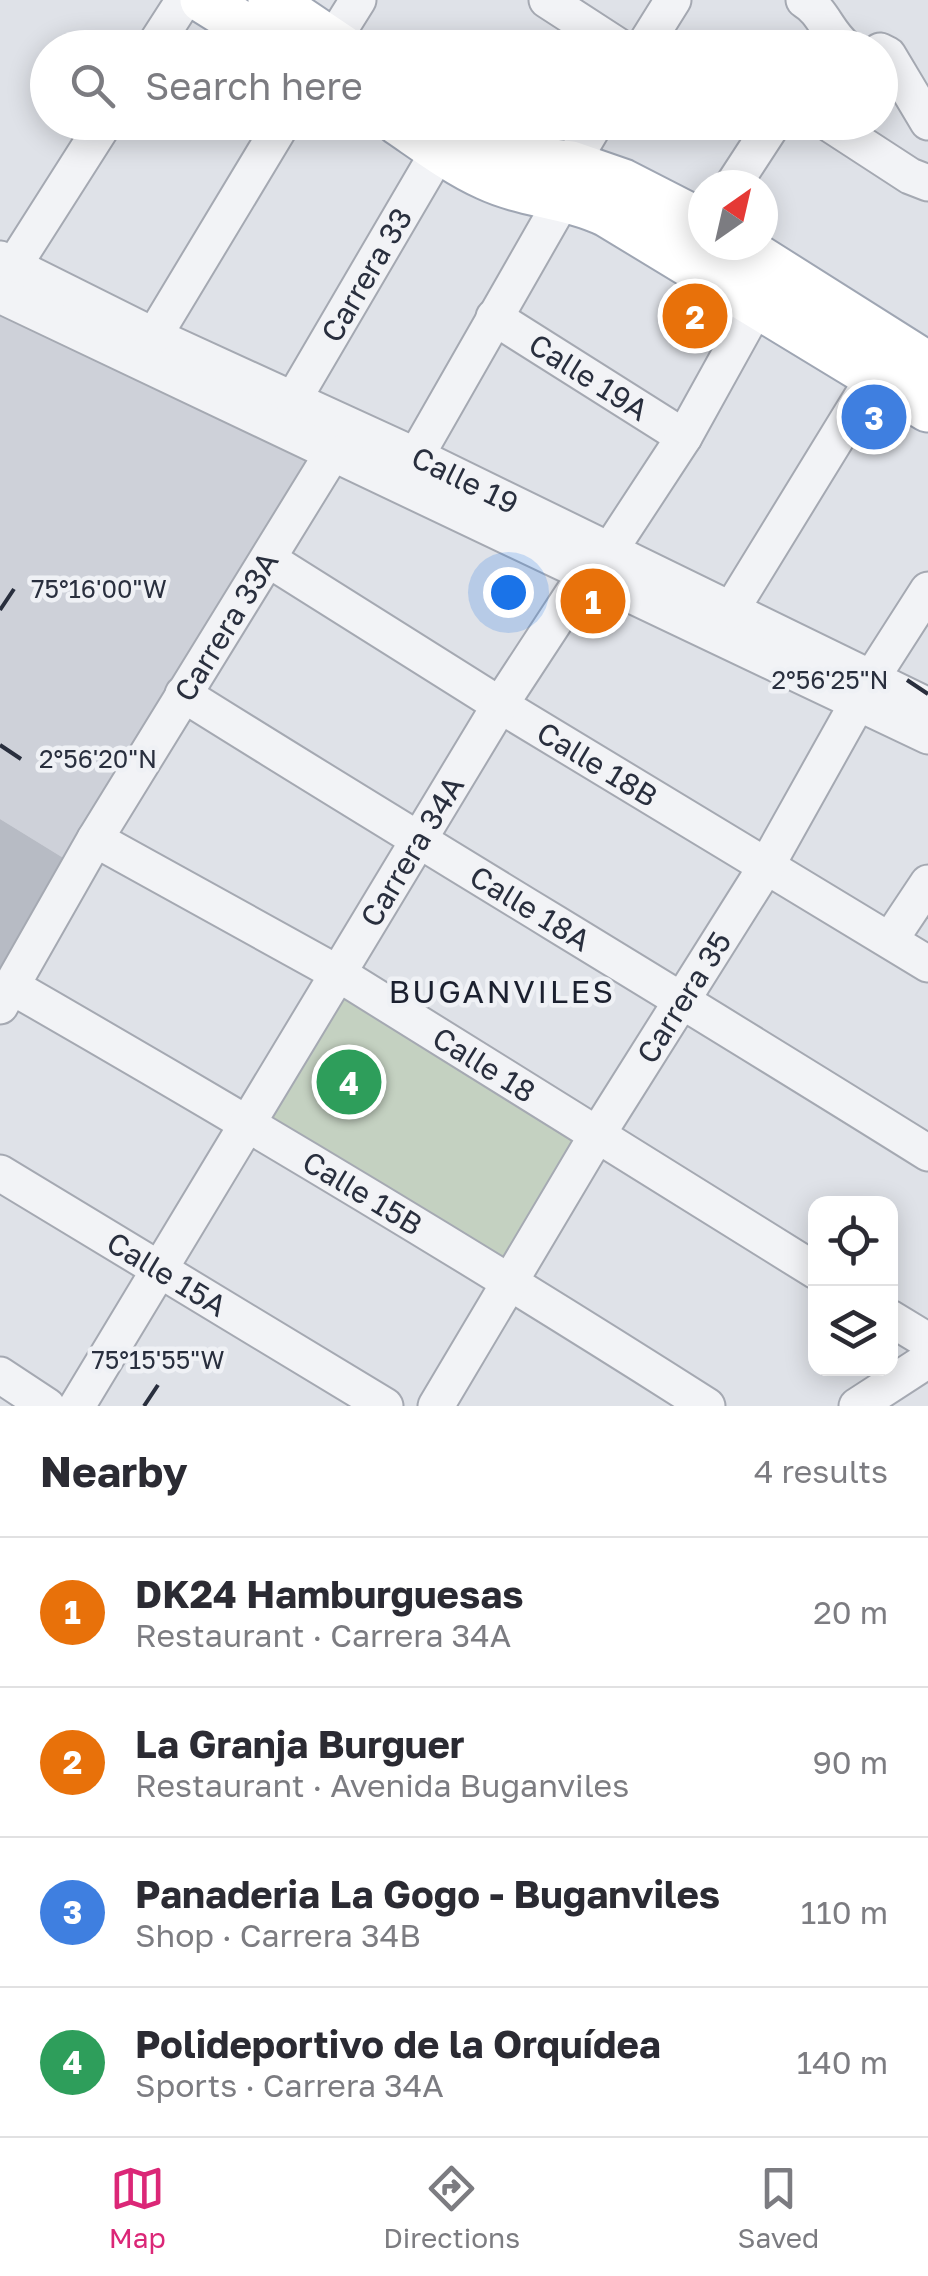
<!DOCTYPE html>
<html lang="en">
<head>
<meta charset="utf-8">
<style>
  :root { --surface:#fff; --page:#f7f7f7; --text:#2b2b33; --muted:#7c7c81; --line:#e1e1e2; --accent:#db2777 }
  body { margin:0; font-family:"Golos Text",sans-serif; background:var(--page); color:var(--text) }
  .controls { position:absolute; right:30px; bottom:30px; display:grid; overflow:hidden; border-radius:20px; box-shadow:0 5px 25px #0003 }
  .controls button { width:90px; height:90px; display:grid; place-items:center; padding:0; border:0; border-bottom:2px solid var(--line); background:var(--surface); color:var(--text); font:50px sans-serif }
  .compass { position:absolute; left:688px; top:170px; width:90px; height:90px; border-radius:50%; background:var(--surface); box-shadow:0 5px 25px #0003; rotate:34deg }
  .you { position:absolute; left:508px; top:592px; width:35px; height:35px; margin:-25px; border:8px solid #fff; border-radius:50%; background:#1a73e8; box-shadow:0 0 0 15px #1a73e833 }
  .badge { display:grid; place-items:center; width:65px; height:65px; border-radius:50%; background:var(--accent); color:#fff; font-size:32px; font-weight:700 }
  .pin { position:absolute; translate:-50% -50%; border:5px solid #fff; box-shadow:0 2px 10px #0006 }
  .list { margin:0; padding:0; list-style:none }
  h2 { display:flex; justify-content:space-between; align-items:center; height:130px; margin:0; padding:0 40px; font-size:42px }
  h2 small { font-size:32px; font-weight:400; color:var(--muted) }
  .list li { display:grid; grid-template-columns:65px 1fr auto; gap:30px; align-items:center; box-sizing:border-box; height:150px; padding:0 40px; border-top:2px solid var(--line) }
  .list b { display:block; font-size:38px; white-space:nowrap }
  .list p { margin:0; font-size:32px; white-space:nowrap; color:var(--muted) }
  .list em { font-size:32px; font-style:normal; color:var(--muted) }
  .icon { flex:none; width:55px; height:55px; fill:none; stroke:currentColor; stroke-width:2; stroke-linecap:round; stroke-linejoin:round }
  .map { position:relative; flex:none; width:928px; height:1406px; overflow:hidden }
  .search { position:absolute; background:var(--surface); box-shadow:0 5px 25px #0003; left:30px; right:30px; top:30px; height:110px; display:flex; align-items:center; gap:25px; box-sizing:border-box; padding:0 35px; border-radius:55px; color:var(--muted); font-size:38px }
  .sheet { height:730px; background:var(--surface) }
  nav { display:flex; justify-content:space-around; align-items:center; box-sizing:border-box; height:140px; border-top:2px solid var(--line); background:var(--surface); font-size:28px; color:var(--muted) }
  nav a { display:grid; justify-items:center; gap:5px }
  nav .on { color:var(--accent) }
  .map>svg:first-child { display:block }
  .built { fill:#ced1d9 }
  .green { fill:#c4d1c1 }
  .building { fill:#b7bbc4 }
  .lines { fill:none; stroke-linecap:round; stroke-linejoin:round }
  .minor-casing { stroke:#a5a9b2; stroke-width:39 }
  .major-casing { stroke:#9fa6b3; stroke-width:49 }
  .minor { stroke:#f2f3f6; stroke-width:35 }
  .major { stroke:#fff; stroke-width:45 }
  .ticks { fill:none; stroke:#292f3e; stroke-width:4 }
  .labels { text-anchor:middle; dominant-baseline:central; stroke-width:9; stroke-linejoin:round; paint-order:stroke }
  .street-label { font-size:30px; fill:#292f3e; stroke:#eff1f5 }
  .neighbourhood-label { font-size:32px; letter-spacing:2.5px; fill:#1b202f; stroke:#eff1f5 }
  .ticks-label { font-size:25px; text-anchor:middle; fill:#292f3e; stroke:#eff1f5; stroke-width:9; stroke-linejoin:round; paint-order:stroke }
</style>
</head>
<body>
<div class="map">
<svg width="928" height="1406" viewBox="0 0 928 1406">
  <rect width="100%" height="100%" fill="#dfe2e8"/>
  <path class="built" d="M0,313L309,463L65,859L0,819Z"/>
  <path class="green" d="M340,987L576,1134L504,1258L262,1114Z"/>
  <path class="building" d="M0,819L65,859L0,973Z"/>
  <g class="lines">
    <g class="minor-casing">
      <g id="minor">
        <path d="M547,0L621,48"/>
        <path d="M804,0C824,12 827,33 846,48"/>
        <path d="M153,48L184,0"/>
        <path d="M328,48L358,0"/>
        <path d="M643,48L673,0"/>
        <path d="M880,51L888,55L928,122"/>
        <path d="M827,122L910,176L928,183"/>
        <path d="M733,185L774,122"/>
        <path id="s1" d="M0,259L154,336L416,456L928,706"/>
        <path d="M14,265L105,122"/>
        <path d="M0,295L928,736"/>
        <path id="s2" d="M494,317L684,437"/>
        <path d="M154,336L283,122"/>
        <path id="s3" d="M293,400L440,149"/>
        <path d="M416,456L564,197L571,164L596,122"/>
        <path id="s4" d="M268,559L500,705L928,964"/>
        <path d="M731,610L874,377"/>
        <path id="s5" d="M183,694C430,849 681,998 928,1153"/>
        <path id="s6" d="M95,839L339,974L816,1271"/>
        <path d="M890,940L928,883"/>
        <path id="s7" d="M11,986C246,1121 478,1260 707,1406"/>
        <path id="s8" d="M0,1006L95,839L332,454"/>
        <path id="s9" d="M0,1173L385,1406"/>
        <path d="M890,1318L928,1341"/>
        <path d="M0,1375L47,1406"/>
        <path id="s10" d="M77,1406L500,705L585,575L608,553L684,437L756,307"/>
        <path id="s11" d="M436,1406L597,1135L767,865L871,679L928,590"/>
        <path d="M857,1406L928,1360"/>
      </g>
    </g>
    <g class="major-casing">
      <path id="major" d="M203,0L280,48
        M271,0L342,48
        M398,122C426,141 455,163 486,177C524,195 567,195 607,214L928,409
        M462,122L502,147L532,160L571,164L623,182L703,223
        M738,245L928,365"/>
    </g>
    <use href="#minor" class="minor"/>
    <use href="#major" class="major"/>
  </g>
  <path class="ticks" d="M0,610L14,589M907,680L928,694M0,745L21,759M144,1406L158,1385"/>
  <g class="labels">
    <g class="street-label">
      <text stroke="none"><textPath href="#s3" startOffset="145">Carrera 33</textPath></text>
      <text stroke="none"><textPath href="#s2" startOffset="112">Calle 19A</textPath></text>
      <text stroke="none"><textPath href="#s1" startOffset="515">Calle 19</textPath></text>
      <text stroke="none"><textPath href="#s8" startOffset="442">Carrera 33A</textPath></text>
      <text stroke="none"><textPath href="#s4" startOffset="388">Calle 18B</textPath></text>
      <text stroke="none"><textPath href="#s10" startOffset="648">Carrera 34A</textPath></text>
      <text stroke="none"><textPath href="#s5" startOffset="408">Calle 18A</textPath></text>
      <text stroke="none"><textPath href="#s11" startOffset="478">Carrera 35</textPath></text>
      <text stroke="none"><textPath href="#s6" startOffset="450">Calle 18</textPath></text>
      <text stroke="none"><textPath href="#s7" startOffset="408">Calle 15B</textPath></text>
      <text stroke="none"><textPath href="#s9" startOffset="195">Calle 15A</textPath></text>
    </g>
    <g class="neighbourhood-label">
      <text x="502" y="991">BUGANVILES</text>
    </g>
  </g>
  <g class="ticks-label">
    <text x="99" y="598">75°16'00"W</text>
    <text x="830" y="689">2°56'25"N</text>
    <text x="98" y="768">2°56'20"N</text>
    <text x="158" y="1369">75°15'55"W</text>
  </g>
</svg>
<div class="controls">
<button><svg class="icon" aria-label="locate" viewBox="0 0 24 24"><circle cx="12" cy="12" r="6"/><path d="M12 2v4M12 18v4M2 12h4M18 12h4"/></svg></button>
<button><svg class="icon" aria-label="layers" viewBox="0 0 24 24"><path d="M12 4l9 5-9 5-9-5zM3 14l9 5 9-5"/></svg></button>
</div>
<svg class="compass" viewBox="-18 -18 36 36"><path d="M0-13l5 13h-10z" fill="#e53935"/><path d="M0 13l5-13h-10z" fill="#7c7c81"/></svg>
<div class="you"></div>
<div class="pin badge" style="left:593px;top:601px;background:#e8710a">1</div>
<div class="pin badge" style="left:695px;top:316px;background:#e8710a">2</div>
<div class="pin badge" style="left:874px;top:417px;background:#3f7fe0">3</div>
<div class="pin badge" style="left:349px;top:1082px;background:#2e9e5b">4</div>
<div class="search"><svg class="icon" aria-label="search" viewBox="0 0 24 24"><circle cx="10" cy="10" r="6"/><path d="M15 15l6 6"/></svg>Search here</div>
</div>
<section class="sheet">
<h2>Nearby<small>4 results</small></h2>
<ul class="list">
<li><span class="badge" style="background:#e8710a">1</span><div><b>DK24 Hamburguesas</b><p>Restaurant · Carrera 34A</p></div><em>20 m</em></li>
<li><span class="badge" style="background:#e8710a">2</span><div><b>La Granja Burguer</b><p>Restaurant · Avenida Buganviles</p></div><em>90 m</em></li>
<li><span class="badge" style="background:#3f7fe0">3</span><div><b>Panaderia La Gogo - Buganviles</b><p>Shop · Carrera 34B</p></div><em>110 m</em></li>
<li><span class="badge" style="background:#2e9e5b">4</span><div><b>Polideportivo de la Orquídea</b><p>Sports · Carrera 34A</p></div><em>140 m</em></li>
</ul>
</section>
<nav>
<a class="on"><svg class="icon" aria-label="map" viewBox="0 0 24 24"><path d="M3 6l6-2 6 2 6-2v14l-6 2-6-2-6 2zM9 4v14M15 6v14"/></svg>Map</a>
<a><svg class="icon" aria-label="directions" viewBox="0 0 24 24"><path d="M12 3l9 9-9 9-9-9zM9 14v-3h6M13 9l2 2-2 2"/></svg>Directions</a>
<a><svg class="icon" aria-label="saved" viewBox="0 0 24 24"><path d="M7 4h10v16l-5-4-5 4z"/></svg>Saved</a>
</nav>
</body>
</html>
